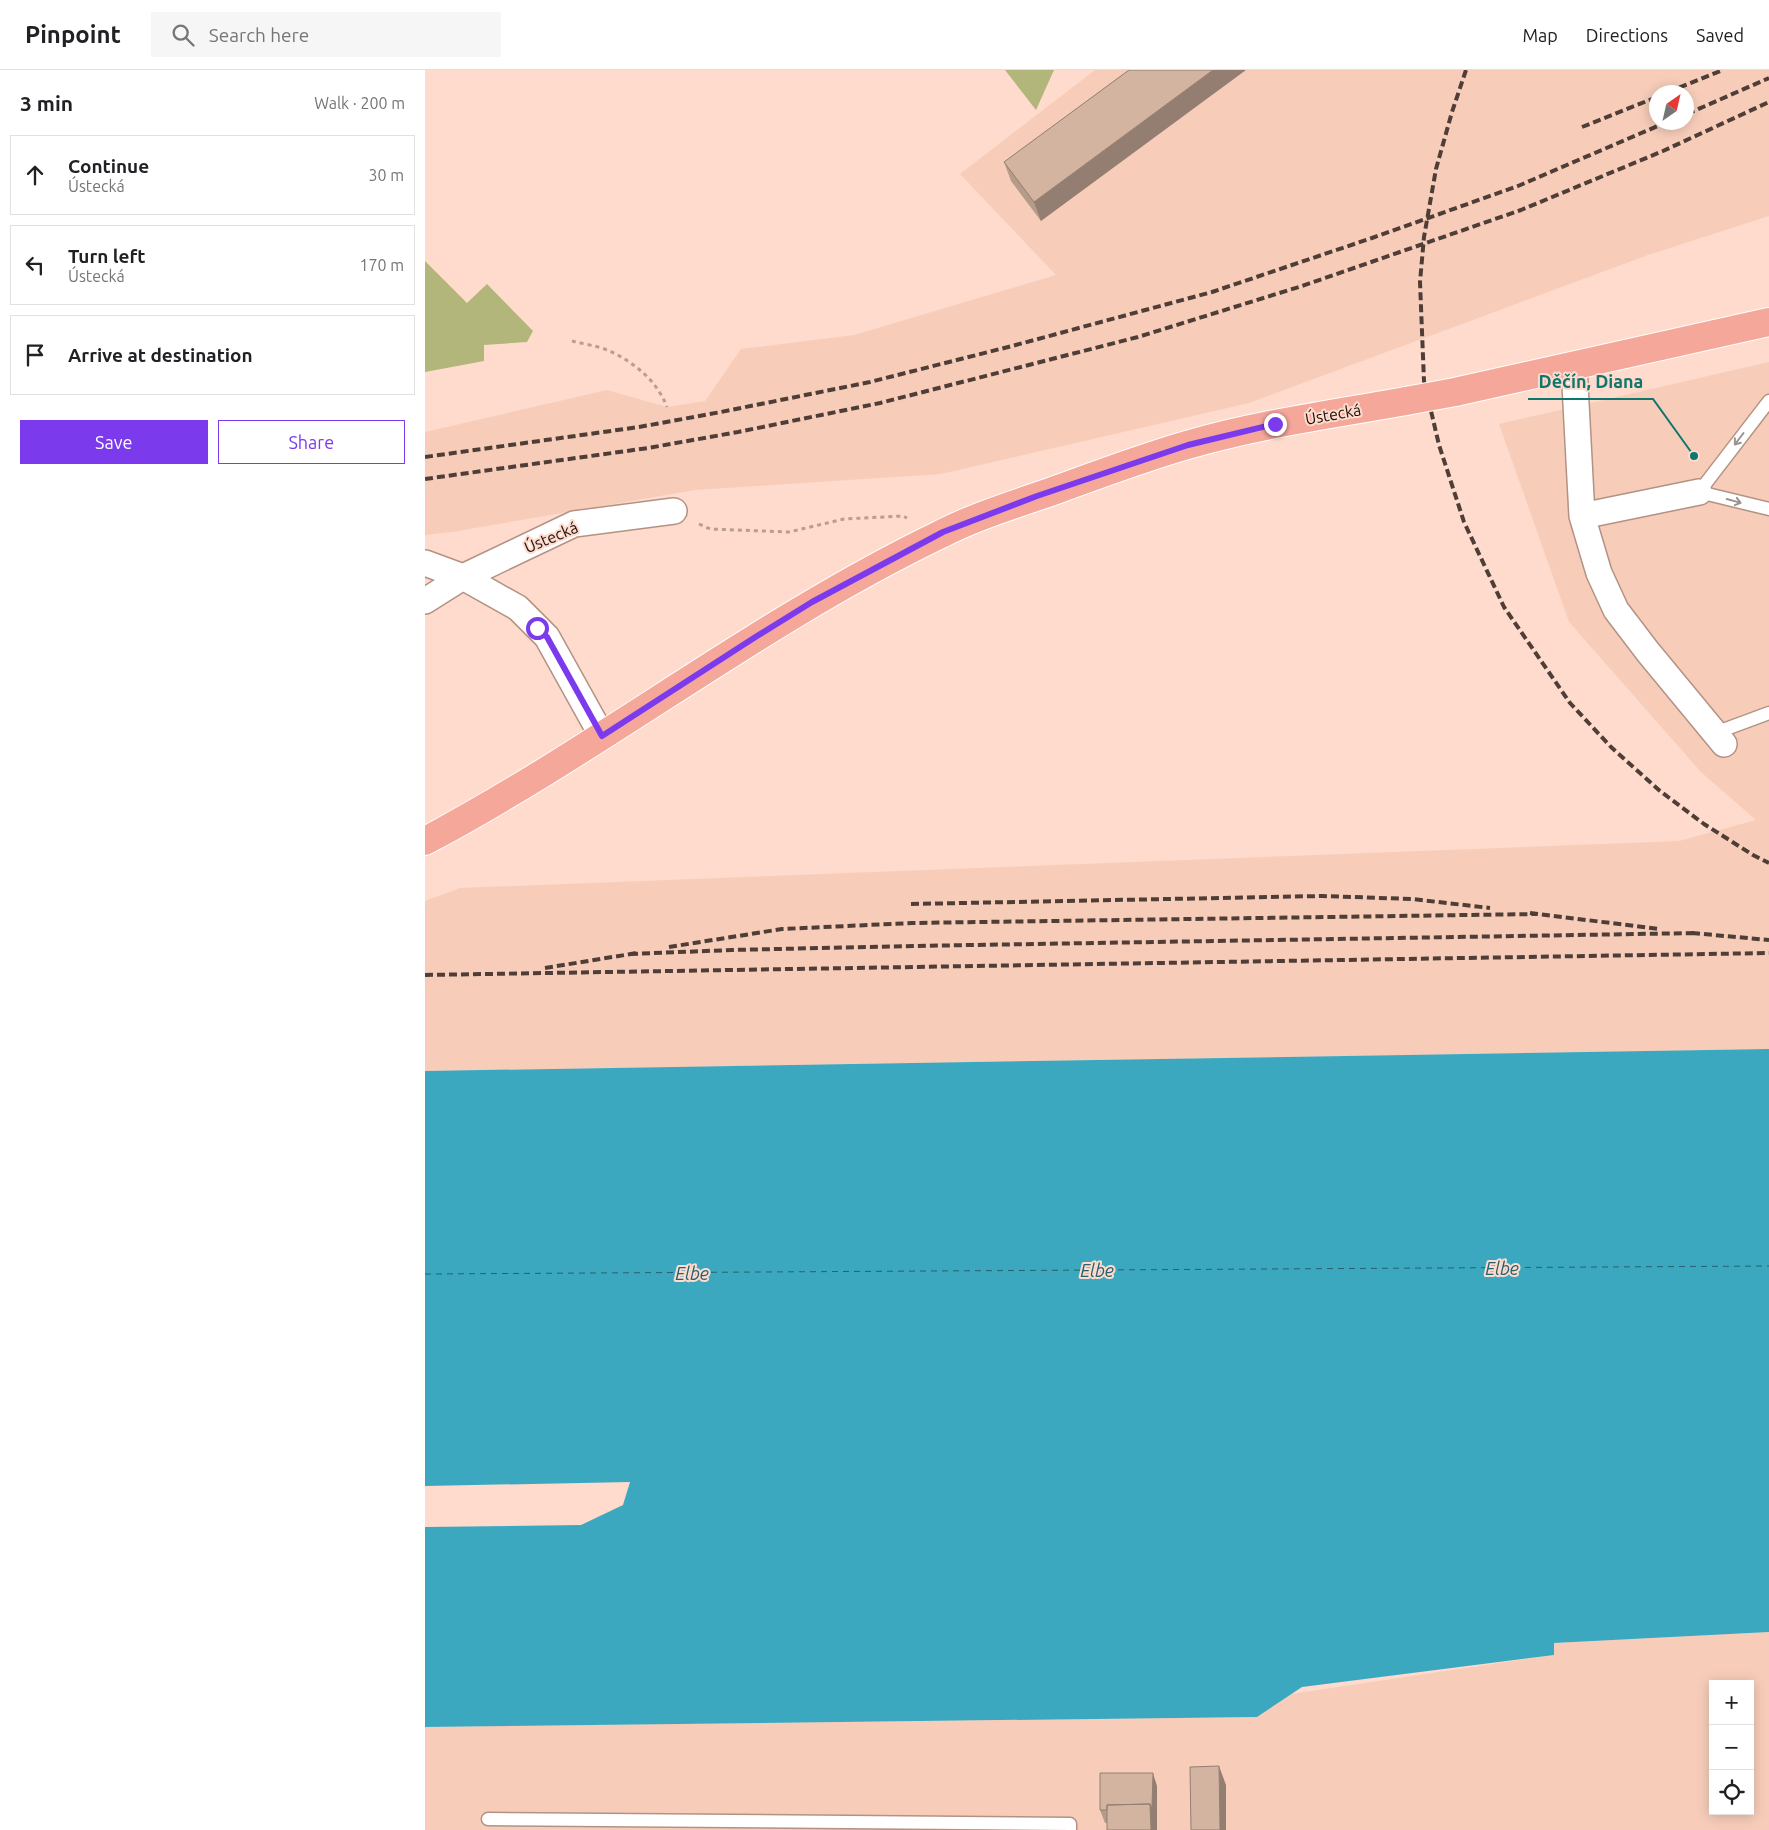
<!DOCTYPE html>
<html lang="en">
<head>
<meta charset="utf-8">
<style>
  :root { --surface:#fff; --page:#f6f6f6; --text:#202124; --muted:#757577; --line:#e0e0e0; --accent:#7c3aed }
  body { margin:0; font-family:Ubuntu,sans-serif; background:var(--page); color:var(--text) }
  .controls { position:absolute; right:15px; bottom:15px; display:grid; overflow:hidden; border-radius:0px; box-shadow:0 2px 12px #0003 }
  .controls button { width:45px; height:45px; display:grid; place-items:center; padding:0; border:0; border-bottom:1px solid var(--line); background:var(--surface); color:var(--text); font:25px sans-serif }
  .compass { position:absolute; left:1224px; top:15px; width:45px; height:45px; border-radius:50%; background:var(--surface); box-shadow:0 2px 12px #0003; rotate:34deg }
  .stop { position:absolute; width:15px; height:15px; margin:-11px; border:4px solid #7c3aed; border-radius:50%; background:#fff }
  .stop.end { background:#7c3aed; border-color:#fff; box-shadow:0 1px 5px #0008 }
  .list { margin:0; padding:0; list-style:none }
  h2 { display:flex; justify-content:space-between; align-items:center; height:65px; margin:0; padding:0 20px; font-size:21px }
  h2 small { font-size:16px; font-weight:400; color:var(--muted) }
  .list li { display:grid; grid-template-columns:32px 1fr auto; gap:15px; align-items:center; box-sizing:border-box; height:80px; margin:0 10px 10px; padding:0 10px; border:1px solid var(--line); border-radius:0px }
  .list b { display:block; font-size:19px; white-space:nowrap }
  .list p { margin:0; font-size:16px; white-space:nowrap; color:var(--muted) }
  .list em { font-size:16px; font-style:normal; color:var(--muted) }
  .actions { display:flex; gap:10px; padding:15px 20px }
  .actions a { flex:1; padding:11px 0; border:1px solid var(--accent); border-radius:0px; text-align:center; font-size:18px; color:var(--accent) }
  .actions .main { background:var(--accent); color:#fff }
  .icon { flex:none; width:28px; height:28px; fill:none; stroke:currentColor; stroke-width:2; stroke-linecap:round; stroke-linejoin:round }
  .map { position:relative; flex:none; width:1344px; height:1760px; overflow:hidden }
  header { display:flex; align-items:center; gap:30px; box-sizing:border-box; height:70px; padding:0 25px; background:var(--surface); border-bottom:1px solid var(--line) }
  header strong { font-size:24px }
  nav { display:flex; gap:28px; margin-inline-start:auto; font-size:18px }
  .search { width:350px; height:45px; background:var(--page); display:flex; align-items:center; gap:12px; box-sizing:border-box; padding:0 18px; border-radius:0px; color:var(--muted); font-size:19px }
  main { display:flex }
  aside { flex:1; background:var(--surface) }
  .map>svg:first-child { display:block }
  .built { fill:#f7cdba; fill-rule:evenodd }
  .green { fill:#b3b67b }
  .water { fill:#3ca8c0 }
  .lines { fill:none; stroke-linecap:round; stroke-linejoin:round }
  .ferry { stroke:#27616e; stroke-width:1; stroke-dasharray:6 5; stroke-linecap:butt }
  .lane-casing { stroke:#b39284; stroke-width:15 }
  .street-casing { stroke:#b39284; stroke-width:28 }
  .primary-casing { stroke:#fff; stroke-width:30 }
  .path { stroke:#b99d91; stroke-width:3; stroke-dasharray:4 4; stroke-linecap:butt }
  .lane { stroke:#fff; stroke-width:12 }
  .street { stroke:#fff; stroke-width:25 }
  .primary { stroke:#f5a79a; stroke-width:28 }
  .rail { stroke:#4f3e37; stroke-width:4; stroke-dasharray:8 4; stroke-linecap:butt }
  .primary-bridge-casing { stroke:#fff; stroke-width:30; stroke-linecap:butt }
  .primary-bridge { stroke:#f5a79a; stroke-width:28 }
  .wall { fill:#b59b8a }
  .shaded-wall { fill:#947e71 }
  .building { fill:#d3b4a1; stroke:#947e71 }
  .oneway { stroke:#999492 }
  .route { stroke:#7c3aed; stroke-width:6 }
  .labels { text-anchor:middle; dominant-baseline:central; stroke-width:4; stroke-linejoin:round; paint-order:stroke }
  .street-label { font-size:16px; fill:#1d110c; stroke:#fedbcc }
  .water-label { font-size:18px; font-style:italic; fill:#27616e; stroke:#fedbcc }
  .leader { fill:none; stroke:#0f766e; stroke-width:2 }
  .callout-dot { fill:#0f766e; stroke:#fedbcc; stroke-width:2 }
  .callout-label { font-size:18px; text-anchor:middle; font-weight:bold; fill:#0f766e; stroke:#fedbcc; stroke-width:4; stroke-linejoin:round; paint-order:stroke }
</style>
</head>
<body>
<header>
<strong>Pinpoint</strong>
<div class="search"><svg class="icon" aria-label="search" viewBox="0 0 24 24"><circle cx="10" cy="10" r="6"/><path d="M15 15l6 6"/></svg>Search here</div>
<nav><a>Map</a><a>Directions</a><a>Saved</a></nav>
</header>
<main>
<aside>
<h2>3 min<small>Walk · 200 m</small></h2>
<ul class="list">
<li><svg class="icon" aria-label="ahead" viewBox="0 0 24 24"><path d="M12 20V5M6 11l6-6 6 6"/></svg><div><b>Continue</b><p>Ústecká</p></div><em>30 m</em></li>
<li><svg class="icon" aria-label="left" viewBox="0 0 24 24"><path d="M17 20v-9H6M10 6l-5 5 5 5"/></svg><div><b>Turn left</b><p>Ústecká</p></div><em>170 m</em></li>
<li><svg class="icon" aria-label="arrive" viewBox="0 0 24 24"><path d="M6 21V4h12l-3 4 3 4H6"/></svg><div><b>Arrive at destination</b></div></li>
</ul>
<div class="actions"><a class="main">Save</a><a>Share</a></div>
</aside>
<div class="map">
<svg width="1344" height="1760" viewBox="0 0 1344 1760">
  <rect width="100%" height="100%" fill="#fedbcc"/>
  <path class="built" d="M670,0H1344V146L1223,185L824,333L516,404L270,420L27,462L0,465V362L182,320L242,337L280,331L316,279L429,265L631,205L535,104ZM1232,22H1262V52H1232Z
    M1344,292V979L0,1001V831L35,818L1254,771L1331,750L1276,702L1144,552L1074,354Z
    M1344,1562V1760H0V1657L832,1647L866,1624L1128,1585L1129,1573ZM1288,1614H1325V1741H1288Z"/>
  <path class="green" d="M580,0H629L611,40Z
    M0,191L42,233L62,214L108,261L102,272L59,275V291L0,302Z"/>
  <path class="water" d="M1344,979V1562L1129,1573V1585L877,1617L832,1647L0,1657V1457L156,1455L198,1435L205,1412L0,1416V1001Z"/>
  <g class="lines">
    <path class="ferry" d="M0,1204L1344,1196"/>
    <g class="lane-casing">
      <path id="lane" d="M1344,331L1274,422L1344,439
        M1290,663L1344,643
        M63,1749L645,1754V1760"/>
    </g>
    <g class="street-casing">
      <path id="street" d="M1149,296L1157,446L1174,503L1191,540L1223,582L1299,674
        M1157,446L1274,422
        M0,493L38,507L149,454L249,441
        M0,531L38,507L93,538L122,567L177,666"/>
    </g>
    <g class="primary-casing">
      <path id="primary" d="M1030,322L1344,252
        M0,771C177,677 335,551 516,464C551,446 591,434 628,421C672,405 717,388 762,375C834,354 908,344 981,331"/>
    </g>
    <path class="path" d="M147,271C159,274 173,276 185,281C210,293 232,311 242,337
      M274,454L285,459L364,462L419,449L478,446L482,448"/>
    <use href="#lane" class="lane"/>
    <use href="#street" class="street"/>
    <use href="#primary" class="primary"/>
    <path class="rail" d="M1041,0L1027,42L1011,99L999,167L995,212L999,311L1014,375L1039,452L1079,537L1145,633L1186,677L1235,721L1279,754L1328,785L1344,793
      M1243,22L1298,0
      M1262,44L1344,8
      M1157,57L1232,27
      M0,387L214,357L296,342L445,312L587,276L787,222L947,168L1093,116L1242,52
      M0,409L223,378L313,362L455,333L713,267L877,216L1096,140L1238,81L1344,32
      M486,834L897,826L987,829L1065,838
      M1105,843L1234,859
      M1267,863L1344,870
      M244,877L357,859L487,853L1112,844
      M205,884L307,880L488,876L1273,863
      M120,898L212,883
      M0,905L1344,883"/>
    <g class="primary-bridge-casing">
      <path id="primary-bridge" d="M981,331L1030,322"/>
    </g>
    <use href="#primary-bridge" class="primary-bridge"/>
  </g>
  <path class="wall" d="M704,0L616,151L586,111L579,92Z
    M732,1716V1753H680L675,1740Z"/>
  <path class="shaded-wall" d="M788,0H821L616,151L609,132Z
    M794,1696L801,1715V1760H795Z
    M728,1703L732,1716V1760H726L725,1734Z"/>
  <path class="building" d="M704,0H788L609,132L579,92Z
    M794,1696L795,1760H766L765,1697Z
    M675,1703H728L727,1738L725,1734L682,1735V1740H675Z
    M725,1734L726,1760H682V1735Z"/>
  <defs><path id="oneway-shaft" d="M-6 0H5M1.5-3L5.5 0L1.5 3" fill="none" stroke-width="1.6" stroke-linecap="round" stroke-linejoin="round" transform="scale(1.25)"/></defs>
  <g class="oneway">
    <use href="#oneway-shaft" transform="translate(1314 369) rotate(127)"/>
    <use href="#oneway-shaft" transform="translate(1309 431) rotate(15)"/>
  </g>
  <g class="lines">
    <path class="route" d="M112,558L122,567L177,666L332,566L387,532L518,462L612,426L763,375L850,354"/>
  </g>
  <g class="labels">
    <g class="street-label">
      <text transform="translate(908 344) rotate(-10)">Ústecká</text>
      <text transform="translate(126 467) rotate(-23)">Ústecká</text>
    </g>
    <g class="water-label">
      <text x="1077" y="1198">Elbe</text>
      <text x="672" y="1200">Elbe</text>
      <text x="267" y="1203">Elbe</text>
    </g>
  </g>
  <path class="leader" d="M1269 386L1228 329H1103"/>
  <circle class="callout-dot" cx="1269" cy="386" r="5"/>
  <g class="callout-label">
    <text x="1166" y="318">Děčín, Diana</text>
  </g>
</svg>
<div class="controls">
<button>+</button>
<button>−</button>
<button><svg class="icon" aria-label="locate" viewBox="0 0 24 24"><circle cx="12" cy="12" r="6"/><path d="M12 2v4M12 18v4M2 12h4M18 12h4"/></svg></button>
</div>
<svg class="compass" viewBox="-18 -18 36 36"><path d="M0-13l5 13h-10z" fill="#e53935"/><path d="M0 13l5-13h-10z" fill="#757577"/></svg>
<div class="stop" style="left:112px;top:558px"></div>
<div class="stop end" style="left:850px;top:354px"></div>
</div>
</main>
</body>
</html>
